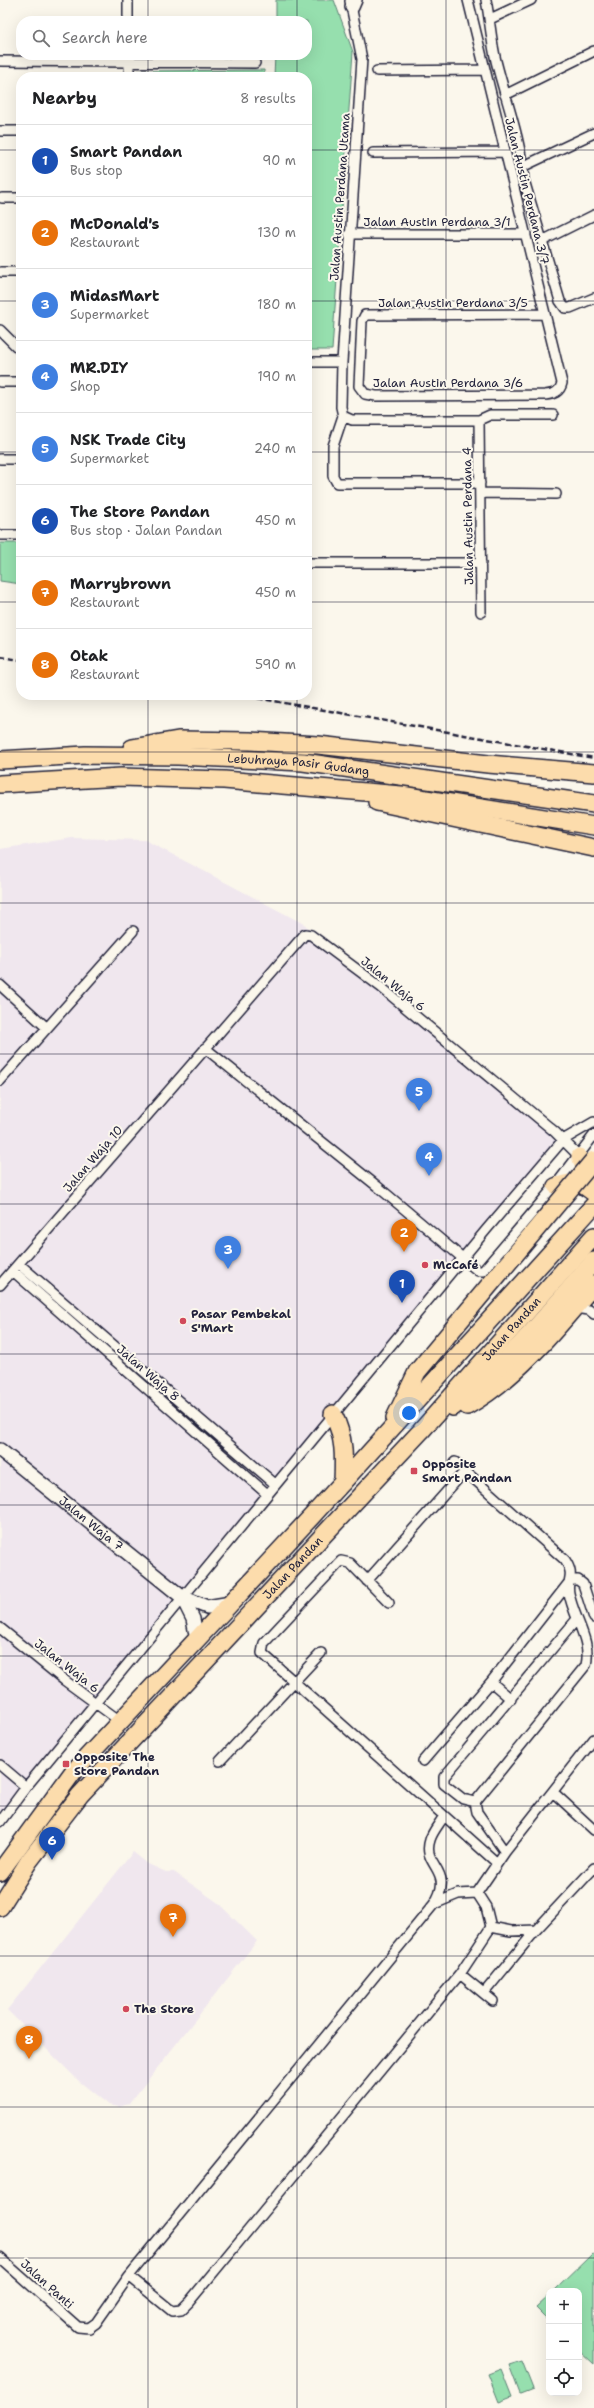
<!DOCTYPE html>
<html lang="en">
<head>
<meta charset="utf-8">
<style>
  :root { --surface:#fff; --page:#f2f2f2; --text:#202124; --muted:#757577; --line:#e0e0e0; --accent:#0f766e }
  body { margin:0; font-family:"Shantell Sans",sans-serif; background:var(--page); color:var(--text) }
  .controls { position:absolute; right:12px; bottom:12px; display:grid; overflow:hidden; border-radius:8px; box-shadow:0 4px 16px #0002 }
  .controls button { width:36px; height:36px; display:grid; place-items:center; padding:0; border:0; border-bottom:1px solid var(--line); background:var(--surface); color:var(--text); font:20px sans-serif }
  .you { position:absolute; left:409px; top:1413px; width:14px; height:14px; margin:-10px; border:3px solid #fff; border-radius:50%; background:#1a73e8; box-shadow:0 0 0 6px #1a73e833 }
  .badge { display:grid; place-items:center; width:26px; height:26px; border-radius:50%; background:var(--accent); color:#fff; font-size:13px; font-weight:700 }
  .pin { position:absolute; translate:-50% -33px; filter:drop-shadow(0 1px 2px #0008) }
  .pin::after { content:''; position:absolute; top:21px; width:14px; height:12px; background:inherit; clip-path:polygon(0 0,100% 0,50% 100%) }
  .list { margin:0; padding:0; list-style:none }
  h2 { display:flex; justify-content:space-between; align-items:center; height:52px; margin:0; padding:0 16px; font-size:17px }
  h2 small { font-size:13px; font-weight:400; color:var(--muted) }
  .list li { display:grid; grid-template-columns:26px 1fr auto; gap:12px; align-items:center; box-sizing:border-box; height:72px; padding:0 16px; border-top:1px solid var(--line) }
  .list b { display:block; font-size:15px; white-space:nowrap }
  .list p { margin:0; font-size:13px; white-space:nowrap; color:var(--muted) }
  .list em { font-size:13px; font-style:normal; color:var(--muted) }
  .icon { flex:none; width:22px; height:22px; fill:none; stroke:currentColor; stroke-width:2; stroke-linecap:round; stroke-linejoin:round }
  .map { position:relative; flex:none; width:594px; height:2408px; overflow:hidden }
  .search { position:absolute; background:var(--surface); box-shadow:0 4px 16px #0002; left:16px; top:16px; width:296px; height:44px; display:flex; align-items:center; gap:10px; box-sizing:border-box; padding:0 14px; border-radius:16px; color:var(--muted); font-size:15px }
  .panel { position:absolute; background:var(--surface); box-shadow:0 4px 16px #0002; left:16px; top:72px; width:296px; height:628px; border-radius:16px }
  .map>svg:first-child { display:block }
  .built { fill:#f0e7ee }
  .green { fill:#96dfae; stroke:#5c8074 }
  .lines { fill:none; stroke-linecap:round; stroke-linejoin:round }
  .street-casing { stroke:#22223b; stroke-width:12 }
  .secondary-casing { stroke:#22223b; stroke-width:16 }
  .primary-casing { stroke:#22223b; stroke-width:18 }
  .highway-casing { stroke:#22223b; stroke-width:20 }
  .street { stroke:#fbf7ec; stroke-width:9 }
  .secondary { stroke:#fbf7ec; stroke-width:13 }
  .primary { stroke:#fcdcac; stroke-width:15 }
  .highway { stroke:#fcdcac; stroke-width:17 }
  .rail { stroke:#22223b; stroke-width:2.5; stroke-dasharray:6 3; stroke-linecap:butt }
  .highway-bridge-casing { stroke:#22223b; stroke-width:20; stroke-linecap:butt }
  .highway-bridge { stroke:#fcdcac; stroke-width:17 }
  .grid { fill:none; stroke:#22223b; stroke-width:1; stroke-opacity:0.55 }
  .poi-dot { fill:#d1495b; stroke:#fbf7ec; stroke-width:1.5 }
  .labels { text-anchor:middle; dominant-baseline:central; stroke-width:4; stroke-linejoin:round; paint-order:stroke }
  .street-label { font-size:12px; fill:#22223b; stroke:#fbf7ec }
  .poi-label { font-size:12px; font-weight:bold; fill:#22223b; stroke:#fbf7ec; text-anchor:start }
</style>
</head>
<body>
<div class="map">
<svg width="594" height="2408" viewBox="0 0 594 2408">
  <rect width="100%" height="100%" fill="#fbf7ec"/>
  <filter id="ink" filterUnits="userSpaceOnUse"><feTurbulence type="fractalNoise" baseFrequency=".025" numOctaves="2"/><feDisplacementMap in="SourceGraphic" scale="8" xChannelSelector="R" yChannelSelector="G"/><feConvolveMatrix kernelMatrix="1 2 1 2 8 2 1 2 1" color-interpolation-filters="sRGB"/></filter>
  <g filter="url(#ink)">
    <path class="built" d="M72,838L145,840L304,924L562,1140L275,1477L0,1827V849Z
      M133,1852L148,1864L166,1872H174L217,1902L257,1941L129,2104L119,2107L109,2105L80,2082L7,2010Z"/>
    <path class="green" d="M276,0H334L353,52L332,350H307V77H274L275,55H307V21H276Z
      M264,70V77H135L138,71Z
      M0,543H21V584L0,581Z
      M592,2254L594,2255V2364L579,2350V2291H554Z
      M549,2296V2321L536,2308Z
      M522,2361L533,2389L520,2394L509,2365Z
      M501,2369L512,2397L499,2402L488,2374Z"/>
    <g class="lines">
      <g class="street-casing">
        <path id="street" d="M128,0V21
          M468,0L562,383C560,392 554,394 545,395L376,396L365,394L359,386L362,321L365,315L545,314
          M486,0C490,20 491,40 496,61C506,101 521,139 524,180L560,301L565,308H570L594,298
          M490,19L531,0
          M0,61L255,63
          M377,71L484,70
          M129,77V55
          M505,95L594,51
          M0,131H21
          M373,153L505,152
          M524,166L594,133
          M2,198H21
          M349,234H526
          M542,241L594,215
          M1,272H21
          M0,330L21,351
          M307,362H342
          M0,382H21
          M343,416L341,407L342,362L362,59L350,1
          M343,416L333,446V476L337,483H480
          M343,416L352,420H479L490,415H553
          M479,420L481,612
          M0,459H21
          M480,493L556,494
          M0,535H21
          M307,563H481
          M0,985L47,1028
          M205,1048L377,1186L478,1271H483L555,1186L594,1135
          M0,1081L133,931
          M19,1264L275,1484
          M13,1271L267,1494
          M0,1285L305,934L311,935L382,988L555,1132L579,1156
          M574,1308L589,1310L594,1314
          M367,1581L465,1471
          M389,1603L350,1563L341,1561L264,1643L262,1653L497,1863
          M0,1628L64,1680L120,1721
          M491,1682L511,1699
          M220,1761L321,1653
          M423,1761L491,1682L571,1580H578L583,1584L594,1618
          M0,1765L26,1787
          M554,1793L594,1830
          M475,1802L463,1799L444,1784V1777L577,1619
          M0,1822L26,1787L486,1230L563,1140L594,1122
          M505,1852L594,1739
          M434,1904L458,1894L477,1893L505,1852L477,1812L475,1802L586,1665C592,1641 573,1617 569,1593C566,1579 576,1577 565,1560L455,1462
          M491,1927L511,1931L536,1930
          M460,1974L493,2001
          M484,1993L536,1930L594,1868
          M0,2258L78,2327L89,2328L96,2323L129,2276L434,1904C456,1870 421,1866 430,1840C432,1832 440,1823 444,1816
          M129,2276L172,2311L181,2310L189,2302L460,1974L491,1927L486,1907L477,1893"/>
      </g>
      <g class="secondary-casing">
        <g id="secondary">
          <path d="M352,7L355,0"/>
          <path id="s1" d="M0,1450L182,1597L207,1607L231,1603"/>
          <path d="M182,1597L193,1619L197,1640"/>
        </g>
      </g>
      <g class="primary-casing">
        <path id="primary" d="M579,1156L585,1173L592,1179
          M555,1186C575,1178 577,1182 594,1194"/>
      </g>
      <g class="highway-casing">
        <g id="highway">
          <path d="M132,748L178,740L250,741L318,745L488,764L594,773"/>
          <path id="s2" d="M0,760L85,755L178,756L303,762L594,804"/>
          <path d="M0,784L121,777L224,780L401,795L594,826"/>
          <path d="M377,802L594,848"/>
          <path d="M467,1406C516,1379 558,1327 594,1284"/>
          <path d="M453,1407C507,1366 549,1311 594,1261"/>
          <path d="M333,1414C345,1438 344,1457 343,1482"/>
          <path d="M395,1418L417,1372L543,1221"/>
          <path d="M0,1872L73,1772L313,1515L594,1205"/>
          <path id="s3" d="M0,1907L29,1861L80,1795L421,1431L594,1236"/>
        </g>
      </g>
      <use href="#street" class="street"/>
      <use href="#secondary" class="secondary"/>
      <use href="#primary" class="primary"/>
      <use href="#highway" class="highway"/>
      <path class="rail" d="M0,657L21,660
        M240,695L594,758"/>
      <g class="highway-bridge-casing">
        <path id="highway-bridge" d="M543,1221L594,1160"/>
      </g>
      <use href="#highway-bridge" class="highway-bridge"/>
    </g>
  </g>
  <path class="grid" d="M148,0V21M297,0V21M446,0V2408M148,55V77M297,55V77M0,150H21M307,150H594M0,301H21M307,301H594M0,452H21M307,452H594M0,602H21M307,602H594M148,695V2408M297,695V2408M0,752H594M0,903H594M0,1054H594M0,1204H594M0,1354H594M0,1505H594M0,1656H594M0,1806H594M0,1956H594M0,2107H594M0,2258H594"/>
  <g class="poi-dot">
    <circle cx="425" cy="1265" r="4"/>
    <circle cx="183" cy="1321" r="4"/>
    <rect x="410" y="1467" width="8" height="8" rx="2"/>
    <rect x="62" y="1760" width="8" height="8" rx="2"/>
    <circle cx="126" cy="2009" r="4"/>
  </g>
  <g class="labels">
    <g class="street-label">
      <text transform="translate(527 191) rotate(76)">Jalan Austin Perdana 3/7</text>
      <text transform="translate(340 197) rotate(-86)">Jalan Austin Perdana Utama</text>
      <text x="437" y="222">Jalan Austin Perdana 3/1</text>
      <text x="453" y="303">Jalan Austin Perdana 3/5</text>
      <text x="448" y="383">Jalan Austin Perdana 3/6</text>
      <text transform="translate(468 516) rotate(-91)">Jalan Austin Perdana 4</text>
      <text stroke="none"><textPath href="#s2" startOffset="299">Lebuhraya Pasir Gudang</textPath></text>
      <text transform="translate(393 984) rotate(39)">Jalan Waja 6</text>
      <text transform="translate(93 1159) rotate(-49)">Jalan Waja 10</text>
      <text stroke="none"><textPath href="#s3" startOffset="773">Jalan Pandan</textPath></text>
      <text transform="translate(148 1373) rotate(41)">Jalan Waja 8</text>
      <text stroke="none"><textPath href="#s1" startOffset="117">Jalan Waja 7</textPath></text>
      <text stroke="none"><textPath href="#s3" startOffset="449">Jalan Pandan</textPath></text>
      <text transform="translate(67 1666) rotate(38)">Jalan Waja 6</text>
      <text transform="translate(47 2284) rotate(42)">Jalan Panti</text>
    </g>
    <g class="poi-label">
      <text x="433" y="1265">McCafé</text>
      <text x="191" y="1314">Pasar Pembekal<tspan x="191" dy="14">S'Mart</tspan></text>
      <text x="422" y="1464">Opposite<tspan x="422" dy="14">Smart Pandan</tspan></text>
      <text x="74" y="1757">Opposite The<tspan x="74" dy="14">Store Pandan</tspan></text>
      <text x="134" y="2009">The Store</text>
    </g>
  </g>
</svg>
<div class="controls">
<button>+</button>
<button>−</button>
<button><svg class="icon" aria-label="locate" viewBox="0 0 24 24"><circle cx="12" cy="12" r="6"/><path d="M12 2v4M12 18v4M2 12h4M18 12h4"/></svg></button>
</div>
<div class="you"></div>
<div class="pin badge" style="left:402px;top:1303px;background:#1a4fb4">1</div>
<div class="pin badge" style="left:404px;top:1252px;background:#e8710a">2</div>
<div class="pin badge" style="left:228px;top:1269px;background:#3f7fe0">3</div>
<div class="pin badge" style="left:429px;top:1176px;background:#3f7fe0">4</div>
<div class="pin badge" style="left:419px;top:1111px;background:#3f7fe0">5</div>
<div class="pin badge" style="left:52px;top:1860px;background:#1a4fb4">6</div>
<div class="pin badge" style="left:173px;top:1937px;background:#e8710a">7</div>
<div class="pin badge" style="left:29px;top:2059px;background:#e8710a">8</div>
<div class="search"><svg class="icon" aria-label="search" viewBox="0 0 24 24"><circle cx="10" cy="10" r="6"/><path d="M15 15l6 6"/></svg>Search here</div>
<section class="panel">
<h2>Nearby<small>8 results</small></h2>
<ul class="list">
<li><span class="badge" style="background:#1a4fb4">1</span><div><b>Smart Pandan</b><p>Bus stop</p></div><em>90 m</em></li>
<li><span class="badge" style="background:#e8710a">2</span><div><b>McDonald's</b><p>Restaurant</p></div><em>130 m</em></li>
<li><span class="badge" style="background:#3f7fe0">3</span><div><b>MidasMart</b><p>Supermarket</p></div><em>180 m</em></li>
<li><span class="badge" style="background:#3f7fe0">4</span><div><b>MR.DIY</b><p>Shop</p></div><em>190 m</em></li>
<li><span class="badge" style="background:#3f7fe0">5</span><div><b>NSK Trade City</b><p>Supermarket</p></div><em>240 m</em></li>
<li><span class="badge" style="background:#1a4fb4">6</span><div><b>The Store Pandan</b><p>Bus stop · Jalan Pandan</p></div><em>450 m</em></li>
<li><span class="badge" style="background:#e8710a">7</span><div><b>Marrybrown</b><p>Restaurant</p></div><em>450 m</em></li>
<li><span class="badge" style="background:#e8710a">8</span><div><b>Otak</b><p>Restaurant</p></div><em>590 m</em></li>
</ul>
</section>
</div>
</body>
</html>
